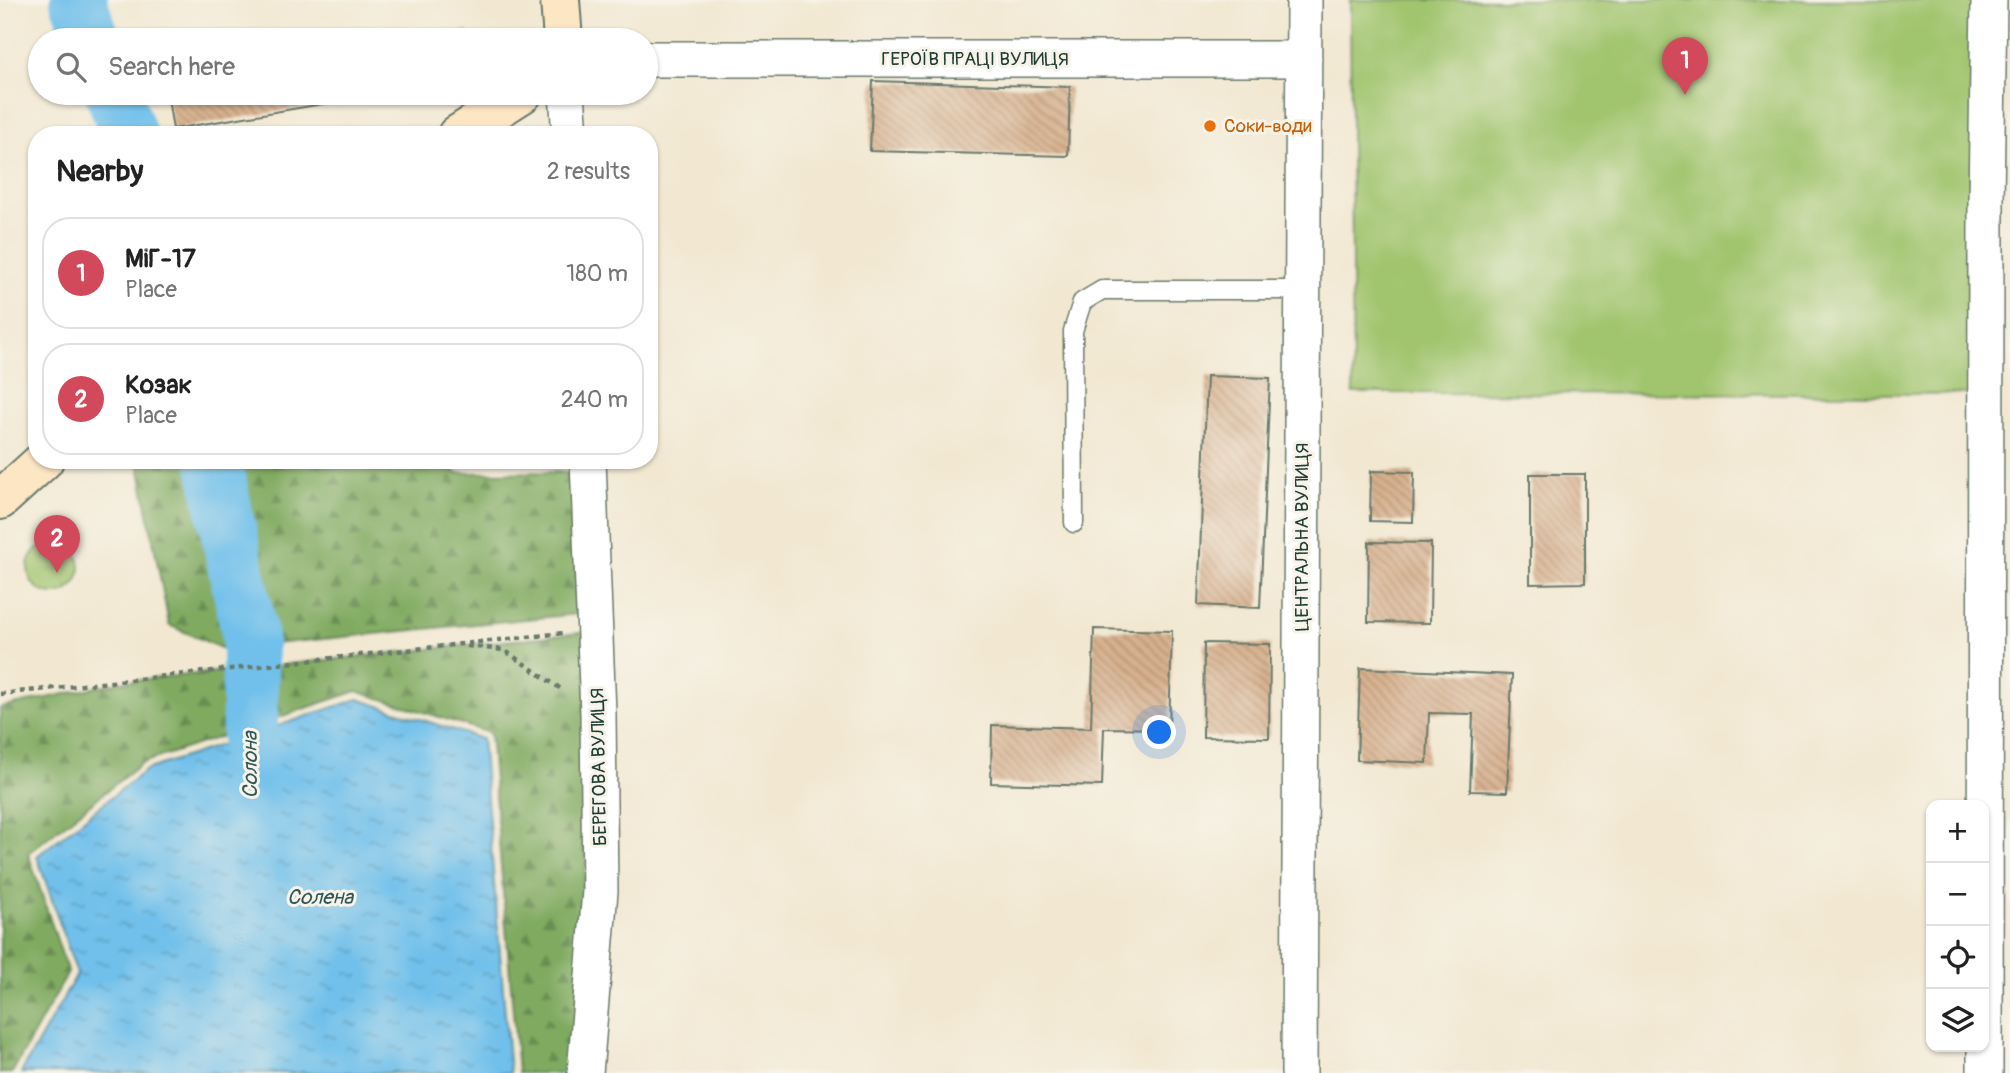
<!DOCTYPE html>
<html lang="en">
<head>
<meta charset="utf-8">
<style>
  :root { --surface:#fff; --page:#f2f2f2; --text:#222; --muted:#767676; --line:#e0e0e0; --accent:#d1495b }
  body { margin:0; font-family:Pangolin,sans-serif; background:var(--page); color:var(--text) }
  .controls { position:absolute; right:21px; bottom:21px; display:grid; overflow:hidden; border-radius:14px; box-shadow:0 2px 5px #0004 }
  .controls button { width:63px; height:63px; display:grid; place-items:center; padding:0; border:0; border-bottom:2px solid var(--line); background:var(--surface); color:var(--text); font:35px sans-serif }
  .you { position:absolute; left:1160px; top:733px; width:24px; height:24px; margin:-18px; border:5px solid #fff; border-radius:50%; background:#1a73e8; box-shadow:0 0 0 10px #1a73e833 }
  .badge { display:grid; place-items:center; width:46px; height:46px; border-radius:50%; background:var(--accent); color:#fff; font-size:23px; font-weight:700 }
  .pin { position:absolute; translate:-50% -58px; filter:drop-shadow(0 2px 4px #0008) }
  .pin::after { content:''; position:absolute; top:37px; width:24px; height:21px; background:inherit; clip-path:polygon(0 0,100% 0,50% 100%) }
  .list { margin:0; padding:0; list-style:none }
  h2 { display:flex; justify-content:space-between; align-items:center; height:91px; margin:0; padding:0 28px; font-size:30px }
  h2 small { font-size:23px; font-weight:400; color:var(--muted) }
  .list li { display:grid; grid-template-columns:46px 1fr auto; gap:21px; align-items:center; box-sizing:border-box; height:112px; margin:0 14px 14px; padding:0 14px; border:2px solid var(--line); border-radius:28px }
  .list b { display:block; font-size:26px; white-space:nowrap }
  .list p { margin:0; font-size:23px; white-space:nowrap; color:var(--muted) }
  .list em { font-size:23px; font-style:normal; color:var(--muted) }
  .icon { flex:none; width:38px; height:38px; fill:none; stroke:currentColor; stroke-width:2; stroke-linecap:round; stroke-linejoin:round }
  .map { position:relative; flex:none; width:2010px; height:1073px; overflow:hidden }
  .search { position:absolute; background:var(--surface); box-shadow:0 2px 5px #0004; left:28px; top:28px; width:630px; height:77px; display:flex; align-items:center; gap:18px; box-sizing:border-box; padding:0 24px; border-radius:38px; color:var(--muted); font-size:26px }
  .panel { position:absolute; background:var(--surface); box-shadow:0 2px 5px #0004; left:28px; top:126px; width:630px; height:343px; border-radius:28px }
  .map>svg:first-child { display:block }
  .grass { fill:url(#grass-tufts); stroke:#608151; stroke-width:2 }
  .forest { fill:url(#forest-firs); stroke:#50744a; stroke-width:2 }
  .park { fill:#a1c56e; stroke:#608151; stroke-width:2 }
  .water { fill:url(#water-ripples); stroke:#477e90; stroke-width:2 }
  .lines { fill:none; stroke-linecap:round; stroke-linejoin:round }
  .river { stroke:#6fc0eb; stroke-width:56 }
  .building { fill:url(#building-back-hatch) }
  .service-casing { stroke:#69796b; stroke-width:21 }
  .minor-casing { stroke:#69796b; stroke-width:38 }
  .secondary-casing { stroke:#69796b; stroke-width:42 }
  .path { stroke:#69796b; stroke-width:4.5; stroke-dasharray:5 5; stroke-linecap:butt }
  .service { stroke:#fff; stroke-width:18 }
  .minor { stroke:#fff; stroke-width:35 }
  .secondary { stroke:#fce6c4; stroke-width:38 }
  .food-dot { fill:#e8710a; stroke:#f7f3e8; stroke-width:2.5 }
  .labels { text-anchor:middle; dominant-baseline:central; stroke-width:6; stroke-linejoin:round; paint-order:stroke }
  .street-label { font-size:19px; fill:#1f3d34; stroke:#f7f3e8 }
  .food-label { font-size:19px; fill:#c56008; stroke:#f7f3e8; text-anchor:start }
  .water-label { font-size:21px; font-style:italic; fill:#2f5759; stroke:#f7f3e8 }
</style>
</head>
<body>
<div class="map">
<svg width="2010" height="1073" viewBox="0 0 2010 1073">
  <defs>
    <pattern id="grass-tufts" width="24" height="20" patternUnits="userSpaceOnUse" patternTransform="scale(1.75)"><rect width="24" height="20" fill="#a1c56e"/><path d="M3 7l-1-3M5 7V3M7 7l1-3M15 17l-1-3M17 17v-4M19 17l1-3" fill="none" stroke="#83a15b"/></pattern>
    <pattern id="forest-firs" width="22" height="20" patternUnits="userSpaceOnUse" patternTransform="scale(1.75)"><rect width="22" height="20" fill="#80aa61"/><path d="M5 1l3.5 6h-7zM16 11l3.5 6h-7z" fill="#688c51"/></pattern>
    <pattern id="water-ripples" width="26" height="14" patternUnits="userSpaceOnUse" patternTransform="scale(1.75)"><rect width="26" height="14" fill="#6fc0eb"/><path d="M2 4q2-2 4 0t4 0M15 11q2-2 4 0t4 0" fill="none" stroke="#5b9dbf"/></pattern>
    <pattern id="building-back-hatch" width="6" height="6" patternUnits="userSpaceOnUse" patternTransform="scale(1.75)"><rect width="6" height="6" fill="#d8b18e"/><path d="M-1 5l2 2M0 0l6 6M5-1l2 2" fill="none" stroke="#af9175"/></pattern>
  </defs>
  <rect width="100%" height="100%" fill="#f7f3e8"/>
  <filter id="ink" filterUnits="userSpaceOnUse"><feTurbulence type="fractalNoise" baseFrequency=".0143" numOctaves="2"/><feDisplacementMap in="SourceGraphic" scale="14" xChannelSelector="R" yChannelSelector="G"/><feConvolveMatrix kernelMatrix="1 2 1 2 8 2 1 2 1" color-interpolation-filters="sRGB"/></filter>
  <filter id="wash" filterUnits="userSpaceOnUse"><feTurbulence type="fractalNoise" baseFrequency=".00686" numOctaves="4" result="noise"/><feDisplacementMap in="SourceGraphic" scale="28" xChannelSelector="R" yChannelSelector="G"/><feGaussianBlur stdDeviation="1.57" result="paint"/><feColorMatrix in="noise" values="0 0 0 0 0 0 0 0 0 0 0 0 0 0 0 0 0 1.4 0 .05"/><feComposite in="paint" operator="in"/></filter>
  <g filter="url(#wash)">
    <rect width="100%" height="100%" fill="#f2e8d2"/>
    <path class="grass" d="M28 568a26 26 0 1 1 52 0a26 26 0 1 1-52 0Z"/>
    <path class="forest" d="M138,460H452L455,473L577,472V614L223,649L169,625Z
      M588,632L591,780L573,1073H518L490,733L357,691L142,763L28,853L68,973L12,1073H0V708L120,682Z"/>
    <path class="park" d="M1350,0H1981L1974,394L1353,393Z"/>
    <path class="water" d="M358,699L482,739L510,1073H21L77,974L37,856L146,770Z"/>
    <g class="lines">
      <path class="river" d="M78,0L93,40
        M113,93L129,135
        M214,460L250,636V812"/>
    </g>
    <g id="blocks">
      <path class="building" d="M468,30L470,40H416L415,39Z
        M873,81L1070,87L1068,156L870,151Z
        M167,93H383V94L173,129Z
        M1207,376L1270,378L1260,608L1198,605Z
        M1371,471L1414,472L1413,522L1370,521Z
        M1530,474H1585V583L1530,584Z
        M1369,542L1431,543L1430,623L1368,622Z
        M1094,629L1172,631L1169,729L1104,728L1102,786L991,783L992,725L1091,728Z
        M1204,643L1270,644L1269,738L1203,737Z
        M1360,668L1512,675L1507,792L1470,791L1473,714L1429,713L1427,763L1357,760Z"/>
    </g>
  </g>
  <g filter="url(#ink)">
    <use href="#blocks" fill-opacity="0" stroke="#69796b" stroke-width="2"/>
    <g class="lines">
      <g class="service-casing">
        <path id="service" d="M1074,523L1073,331L1082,302L1102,290H1304"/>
      </g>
      <g class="minor-casing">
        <path id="minor" d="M646,59H1304
          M567,93L570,135
          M585,1073L600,891L598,713L588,460
          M1299,1073L1304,0
          M1985,1073L1986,200L1989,0"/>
      </g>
      <g class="secondary-casing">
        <path id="secondary" d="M560,0L563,40
          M457,135L523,93
          M0,500L44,460"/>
      </g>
      <path class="path" d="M467,646L504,650L564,691
        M0,694L564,633"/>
      <use href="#service" class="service"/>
      <use href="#minor" class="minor"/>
      <use href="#secondary" class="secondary"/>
    </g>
  </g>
  <circle class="food-dot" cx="1210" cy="126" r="7"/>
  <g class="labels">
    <g class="street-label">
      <text x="975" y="59">ГЕРОЇВ ПРАЦІ ВУЛИЦЯ</text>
      <text transform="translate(1302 537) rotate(-90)">ЦЕНТРАЛЬНА ВУЛИЦЯ</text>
      <text transform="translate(599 767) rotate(-91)">БЕРЕГОВА ВУЛИЦЯ</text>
    </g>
    <g class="food-label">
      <text x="1224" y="126">Соки-води</text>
    </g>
    <g class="water-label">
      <text transform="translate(250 765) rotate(-90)">Солона</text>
      <text x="320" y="897">Солена</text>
    </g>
  </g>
</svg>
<div class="controls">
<button>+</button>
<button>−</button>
<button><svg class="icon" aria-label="locate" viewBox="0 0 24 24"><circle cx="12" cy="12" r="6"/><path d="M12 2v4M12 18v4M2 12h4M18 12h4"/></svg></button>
<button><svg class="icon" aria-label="layers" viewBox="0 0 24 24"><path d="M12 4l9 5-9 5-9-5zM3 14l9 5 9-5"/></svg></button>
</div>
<div class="you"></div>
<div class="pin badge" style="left:1685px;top:95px">1</div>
<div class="pin badge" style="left:57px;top:573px">2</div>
<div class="search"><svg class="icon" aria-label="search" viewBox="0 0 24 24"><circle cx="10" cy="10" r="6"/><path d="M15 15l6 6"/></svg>Search here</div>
<section class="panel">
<h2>Nearby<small>2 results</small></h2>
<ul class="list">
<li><span class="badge">1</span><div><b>МіГ-17</b><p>Place</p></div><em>180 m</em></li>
<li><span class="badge">2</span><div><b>Козак</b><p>Place</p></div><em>240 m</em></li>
</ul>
</section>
</div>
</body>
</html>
